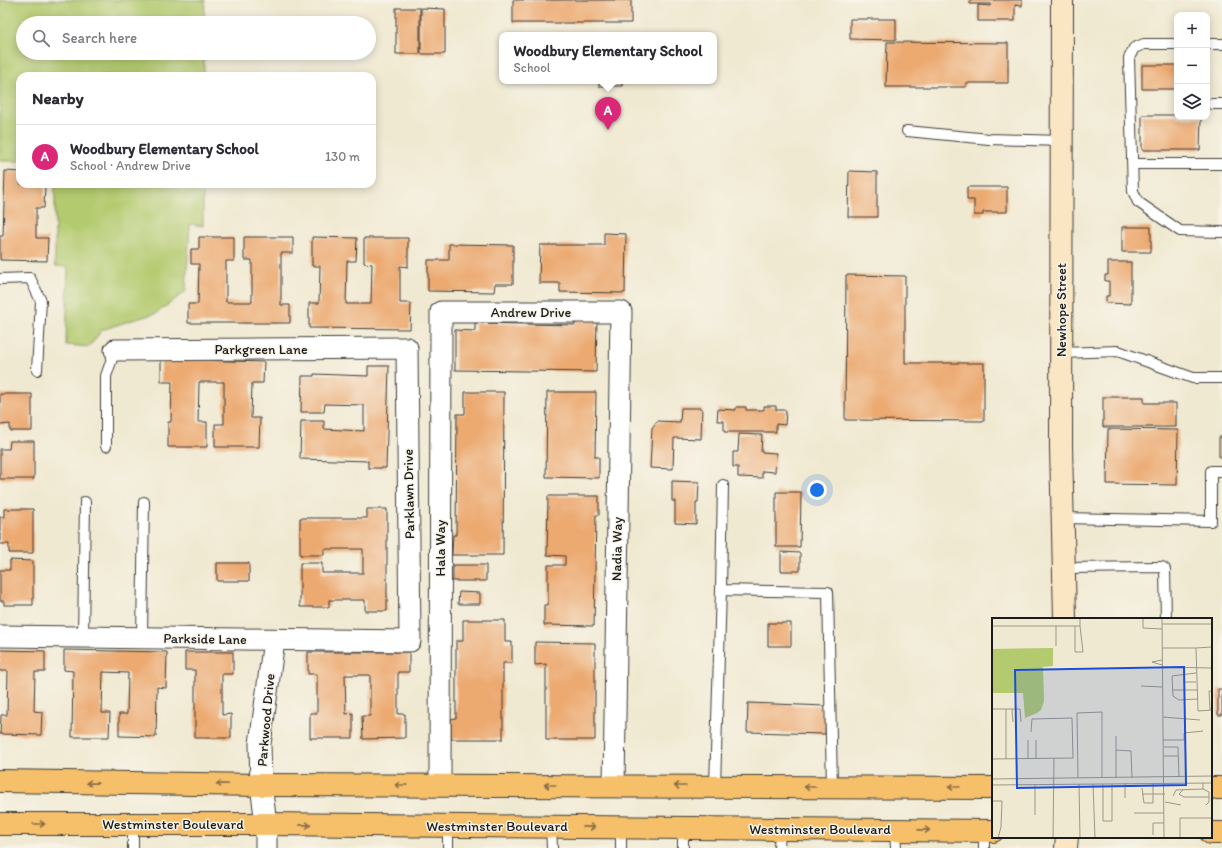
<!DOCTYPE html>
<html lang="en">
<head>
<meta charset="utf-8">
<style>
  :root { --surface:#fff; --page:#f7f7f7; --text:#2b2b33; --muted:#7c7c81; --line:#e1e1e2; --accent:#db2777 }
  body { margin:0; font-family:Itim,sans-serif; background:var(--page); color:var(--text) }
  .controls { position:absolute; right:12px; top:12px; display:grid; overflow:hidden; border-radius:8px; box-shadow:0 2px 10px #0003 }
  .controls button { width:36px; height:36px; display:grid; place-items:center; padding:0; border:0; border-bottom:1px solid var(--line); background:var(--surface); color:var(--text); font:20px sans-serif }
  .you { position:absolute; left:817px; top:490px; width:14px; height:14px; margin:-10px; border:3px solid #fff; border-radius:50%; background:#1a73e8; box-shadow:0 0 0 6px #1a73e833 }
  .badge { display:grid; place-items:center; width:26px; height:26px; border-radius:50%; background:var(--accent); color:#fff; font-size:13px; font-weight:700 }
  .pin { position:absolute; translate:-50% -33px; filter:drop-shadow(0 1px 2px #0008) }
  .pin::after { content:''; position:absolute; top:21px; width:14px; height:12px; background:inherit; clip-path:polygon(0 0,100% 0,50% 100%) }
  .popup { position:absolute; left:499px; top:32px; width:218px; height:52px; box-sizing:border-box; display:grid; place-content:center; border-radius:8px; background:var(--surface); filter:drop-shadow(0 1px 3px #0005); font-size:13px; white-space:nowrap; color:var(--muted) }
  .popup b { font-size:15px; color:var(--text) }
  .popup::after { content:''; position:absolute; left:50%; top:100%; margin-left:-8px; border:8px solid transparent; border-top-color:var(--surface) }
  .list { margin:0; padding:0; list-style:none }
  h2 { display:flex; justify-content:space-between; align-items:center; height:52px; margin:0; padding:0 16px; font-size:17px }
  h2 small { font-size:13px; font-weight:400; color:var(--muted) }
  .list li { display:grid; grid-template-columns:26px 1fr auto; gap:12px; align-items:center; box-sizing:border-box; height:64px; padding:0 16px; border-top:1px solid var(--line) }
  .list b { display:block; font-size:15px; white-space:nowrap }
  .list p { margin:0; font-size:13px; white-space:nowrap; color:var(--muted) }
  .list em { font-size:13px; font-style:normal; color:var(--muted) }
  .icon { flex:none; width:22px; height:22px; fill:none; stroke:currentColor; stroke-width:2; stroke-linecap:round; stroke-linejoin:round }
  .map { position:relative; flex:none; width:1222px; height:848px; overflow:hidden }
  .search { position:absolute; background:var(--surface); box-shadow:0 2px 10px #0003; left:16px; top:16px; width:360px; height:44px; display:flex; align-items:center; gap:10px; box-sizing:border-box; padding:0 14px; border-radius:22px; color:var(--muted); font-size:15px }
  .panel { position:absolute; background:var(--surface); box-shadow:0 2px 10px #0003; left:16px; top:72px; width:360px; height:116px; border-radius:12px }
  .map>svg:first-child { display:block }
  .green { fill:#b3ca6e; stroke:#687345 }
  .building { fill:#eca970 }
  .lines { fill:none; stroke-linecap:round; stroke-linejoin:round }
  .lane-casing { stroke:#3c3b37; stroke-width:12 }
  .street-casing { stroke:#3c3b37; stroke-width:23 }
  .secondary-casing { stroke:#3c3b37; stroke-width:24 }
  .primary-casing { stroke:#3c3b37; stroke-width:24 }
  .lane { stroke:#fff; stroke-width:10 }
  .street { stroke:#fff; stroke-width:21 }
  .secondary { stroke:#fbe6c4; stroke-width:22 }
  .primary { stroke:#f6c06b; stroke-width:22 }
  .oneway { stroke:#896e44 }
  .labels { text-anchor:middle; dominant-baseline:central; stroke-width:3; stroke-linejoin:round; paint-order:stroke }
  .street-label { font-size:14px; fill:#1c1c1c; stroke:#f7f3e8 }
  .inset-road { fill:none; stroke:#9b9789; stroke-width:1 }
  .view { fill:#1d4ed8; fill-opacity:0.15; stroke:#1d4ed8; stroke-width:2 }
  .inset-edge { fill:none; stroke:#1c1c1c; stroke-width:2 }
</style>
</head>
<body>
<div class="map">
<svg width="1222" height="848" viewBox="0 0 1222 848">
  <rect width="100%" height="100%" fill="#f7f3e8"/>
  <filter id="ink" filterUnits="userSpaceOnUse"><feTurbulence type="fractalNoise" baseFrequency=".025" numOctaves="2"/><feDisplacementMap in="SourceGraphic" scale="8" xChannelSelector="R" yChannelSelector="G"/><feConvolveMatrix kernelMatrix="1 2 1 2 8 2 1 2 1" color-interpolation-filters="sRGB"/></filter>
  <filter id="wash" filterUnits="userSpaceOnUse"><feTurbulence type="fractalNoise" baseFrequency=".012" numOctaves="4" result="noise"/><feDisplacementMap in="SourceGraphic" scale="16" xChannelSelector="R" yChannelSelector="G"/><feGaussianBlur stdDeviation="0.9" result="paint"/><feColorMatrix in="noise" values="0 0 0 0 0 0 0 0 0 0 0 0 0 0 0 0 0 1.4 0 .05"/><feComposite in="paint" operator="in"/></filter>
  <g filter="url(#wash)">
    <rect width="100%" height="100%" fill="#f0e9d1"/>
    <path class="green" d="M0,0H205L204,23H23V53H204V76H20V161H0Z
      M55,184H203V226L190,224L186,291L157,313L126,322L102,330L89,347L66,345L68,267L55,266Z"/>
    <g id="blocks">
      <path class="building" d="M513,0H631V23H513Z
        M970,0H1022V6L1015,5V21H978V5L990,6L991,4H970Z
        M396,8H420V54H396Z
        M421,8L445,9V54H421Z
        M850,19H896V40L850,39Z
        M887,42L1008,43V83H966V87H886Z
        M1142,65H1177V89H1142Z
        M599,81H622V86H599Z
        M1142,115H1177V117H1201L1200,150H1142Z
        M5,171L20,172V184H37V185L45,186L44,208H36V238H48L47,261L0,260V236H3Z
        M849,171L877,172V217H848Z
        M967,187H1007V212H983V215H974V200H967Z
        M1122,227H1151V252H1122Z
        M604,233L626,234L625,293L560,292V283H539L540,245H604Z
        M199,237H234V261H226V302H252V260H244V237H293V253H281V305H290V323H188V304H198L199,264H191V249H199Z
        M312,237L357,238L356,261H347L346,304H371L372,264L364,263V238H408V267L400,266V303H411L410,329L309,328V303H319L320,266H312Z
        M449,244L513,245V284H495L494,292L428,291V260H449Z
        M1108,262H1131V304L1106,303V296H1109V281H1105V275H1108Z
        M846,275L905,276V363H984V421L845,420Z
        M575,320H597L596,372L455,370V330L475,331V323L575,325Z
        M161,359L264,362L263,383H252L251,418H260L259,447H215V424H224V382H199L198,422H207V447H168V422H171L172,382H161Z
        M368,366H389L386,468H368V461L300,459L301,421H324V429L364,431V405L325,404L324,412H301L302,376H314V374L368,376Z
        M465,392H504L503,555H452L453,535H456L457,414H465Z
        M547,392H596L595,457H599V478L546,477Z
        M0,394H32V431H10V424L0,425Z
        M1103,397H1144V403H1176V427H1103Z
        M764,406H776V410H786L785,425L776,424V432H724V421H717L718,409L736,410V407H746V410H764Z
        M681,408H702L701,439L674,438L673,469L650,468L652,428L657,421L680,422Z
        M1108,429L1178,430L1177,485L1107,484Z
        M739,434L762,435L761,452L776,453L775,472L762,471V478L738,477V467H733V452H738Z
        M1219,437H1222V457H1219Z
        M10,441H34V479H0V449H9Z
        M672,481L699,482L698,502H696V524L675,523V501H672Z
        M776,492H801L800,547H776Z
        M548,496H599V515H596L594,626L544,625V605H548V565H565V556L547,555Z
        M4,509H33V553H9V544H0V517H4Z
        M367,509H387V611H365V600H329V607H300V563H322V573H363V549H324V555H300V518H367Z
        M781,552L800,553V571H781Z
        M10,560L33,561V605H4V601H0V570H10Z
        M217,563H249V581H217Z
        M453,565H486V581H453Z
        M459,592L480,593V604H458Z
        M463,620H505V642H512V663H503V739H451V719L456,718V641H463Z
        M768,623H791V646H768Z
        M535,642L595,643V740H546V664L535,665Z
        M0,650L45,651V672H35L34,711L42,712L41,735L0,734L1,715H7L8,671H0Z
        M64,650L167,652L166,688L157,687L156,737L119,736V714H127L128,673L103,672L102,713H110L109,737H72L73,671L64,670Z
        M185,652H233V674H222V715L231,714V738H195V670H185Z
        M308,652H409V672H398V714H405V738L363,739L362,716H370V675H345L346,714L353,713V738H310V713H317V674H308Z
        M1218,689H1222V715H1218Z
        M748,703L826,706L825,734L747,732Z"/>
    </g>
  </g>
  <g filter="url(#ink)">
    <use href="#blocks" fill-opacity="0" stroke="#3c3b37" stroke-width="1"/>
    <g class="lines">
      <g class="lane-casing">
        <path id="lane" d="M1177,44H1144L1134,48L1129,58L1133,191L1138,202L1180,231L1222,232
          M1207,44H1222
          M1212,104H1222
          M907,131L989,139L1062,141
          M1133,164H1222
          M0,279L30,278L41,301L37,370
          M1061,353L1118,351L1193,378H1222
          M106,446V376L115,350
          M1062,518L1211,521V471H1222
          M1063,568L1162,567L1165,569L1166,619
          M721,590L723,485
          M83,638L85,502
          M142,638L144,502
          M715,786L721,590L828,592L832,787
          M551,827L552,848
          M621,828V848
          M895,830L896,848
          M133,848V824
          M448,848V826
          M683,848V828
          M779,848L780,829
          M984,848V831"/>
      </g>
      <g class="street-casing">
        <path id="street" d="M0,636L410,641L407,348L115,350
          M440,785L441,312H621L614,786
          M266,848V824L261,785L260,744L274,640"/>
      </g>
      <g class="secondary-casing">
        <path id="secondary" d="M1062,0L1061,446L1065,619
          M1066,848L1067,837"/>
      </g>
      <g class="primary-casing">
        <path id="primary" d="M0,781L261,785L993,788
          M1211,788H1222
          M0,824H266L993,831
          M1211,833H1222"/>
      </g>
      <use href="#lane" class="lane"/>
      <use href="#street" class="street"/>
      <use href="#secondary" class="secondary"/>
      <use href="#primary" class="primary"/>
    </g>
    <defs><path id="oneway-shaft" d="M-6 0H5M1.5-3L5.5 0L1.5 3" fill="none" stroke-width="1.6" stroke-linecap="round" stroke-linejoin="round"/></defs>
    <g class="oneway">
      <use href="#oneway-shaft" transform="translate(92 783) rotate(-179)"/>
      <use href="#oneway-shaft" transform="translate(222 784) rotate(-179)"/>
      <use href="#oneway-shaft" transform="translate(401 785) rotate(180)"/>
      <use href="#oneway-shaft" transform="translate(550 785) rotate(-180)"/>
      <use href="#oneway-shaft" transform="translate(680 786) rotate(-180)"/>
      <use href="#oneway-shaft" transform="translate(810 787) rotate(-180)"/>
      <use href="#oneway-shaft" transform="translate(954 787) rotate(-180)"/>
      <use href="#oneway-shaft" transform="translate(39 824)"/>
      <use href="#oneway-shaft" transform="translate(305 825) rotate(1)"/>
      <use href="#oneway-shaft" transform="translate(589 827) rotate(1)"/>
      <use href="#oneway-shaft" transform="translate(924 830) rotate(1)"/>
    </g>
  </g>
  <g class="labels">
    <g class="street-label">
      <text transform="translate(1061 310) rotate(-90)">Newhope Street</text>
      <text x="531" y="312">Andrew Drive</text>
      <text x="261" y="349">Parkgreen Lane</text>
      <text transform="translate(409 494) rotate(-91)">Parklawn Drive</text>
      <text transform="translate(440 548) rotate(-90)">Hala Way</text>
      <text transform="translate(617 549) rotate(-89)">Nadia Way</text>
      <text transform="translate(205 639) rotate(1)">Parkside Lane</text>
      <text transform="translate(266 720) rotate(-85)">Parkwood Drive</text>
      <text x="173" y="824">Westminster Boulevard</text>
      <text x="497" y="826">Westminster Boulevard</text>
      <text x="820" y="829">Westminster Boulevard</text>
    </g>
  </g>
  <g transform="translate(992 618)">
    <rect width="220" height="220" fill="#f0e9d1"/>
    <path d="M61,30V48L51,49L52,83L49,92L45,95L33,100L31,75H0V31Z" fill="#b3ca6e"/>
    <path class="inset-road" d="M151,0V10L170,11M170,0L172,220M170,6H220M0,8H88V0M64,8V28M83,8V34H91L88,8M170,30H204L206,93L220,92M204,30L220,29M170,42L160,44L170,47M170,49L220,50M204,55L180,58L181,78L187,82L205,81M191,64H204M149,68L170,69M180,72H205M0,91H28L29,104M14,91V141M20,91L21,104M218,92L217,73H220M171,99L208,102M36,122V141M44,122V141M171,122H192V115L211,113M172,129H186L187,159M124,132V118M172,138H186M0,141L81,140L80,100L40,101L39,114M86,160L85,95L110,94V160M124,160V132L139,133L140,160M0,161L220,158M43,166V197M87,166L88,220M101,166L103,220M111,166V203H120V166M0,167L220,165M150,170L152,185H161V165M211,171L217,174V184L214,187M191,172L187,176L192,179H217M150,176H173M181,178L184,172L211,171V165M133,180V165M0,183H10L9,209L6,220M173,184L189,187M142,195H172M161,217V205H172M61,220L62,140M188,220V200H220"/>
    <path class="view" d="M192,49L194,167L25,170L23,52Z"/>
    <rect width="220" height="220" class="inset-edge"/>
  </g>
</svg>
<div class="controls">
<button>+</button>
<button>−</button>
<button><svg class="icon" aria-label="layers" viewBox="0 0 24 24"><path d="M12 4l9 5-9 5-9-5zM3 14l9 5 9-5"/></svg></button>
</div>
<div class="you"></div>
<div class="pin badge" style="left:608px;top:130px">A</div>
<div class="popup"><b>Woodbury Elementary School</b>School</div>
<div class="search"><svg class="icon" aria-label="search" viewBox="0 0 24 24"><circle cx="10" cy="10" r="6"/><path d="M15 15l6 6"/></svg>Search here</div>
<section class="panel">
<h2>Nearby<small></small></h2>
<ul class="list">
<li><span class="badge">A</span><div><b>Woodbury Elementary School</b><p>School · Andrew Drive</p></div><em>130 m</em></li>
</ul>
</section>
</div>
</body>
</html>
